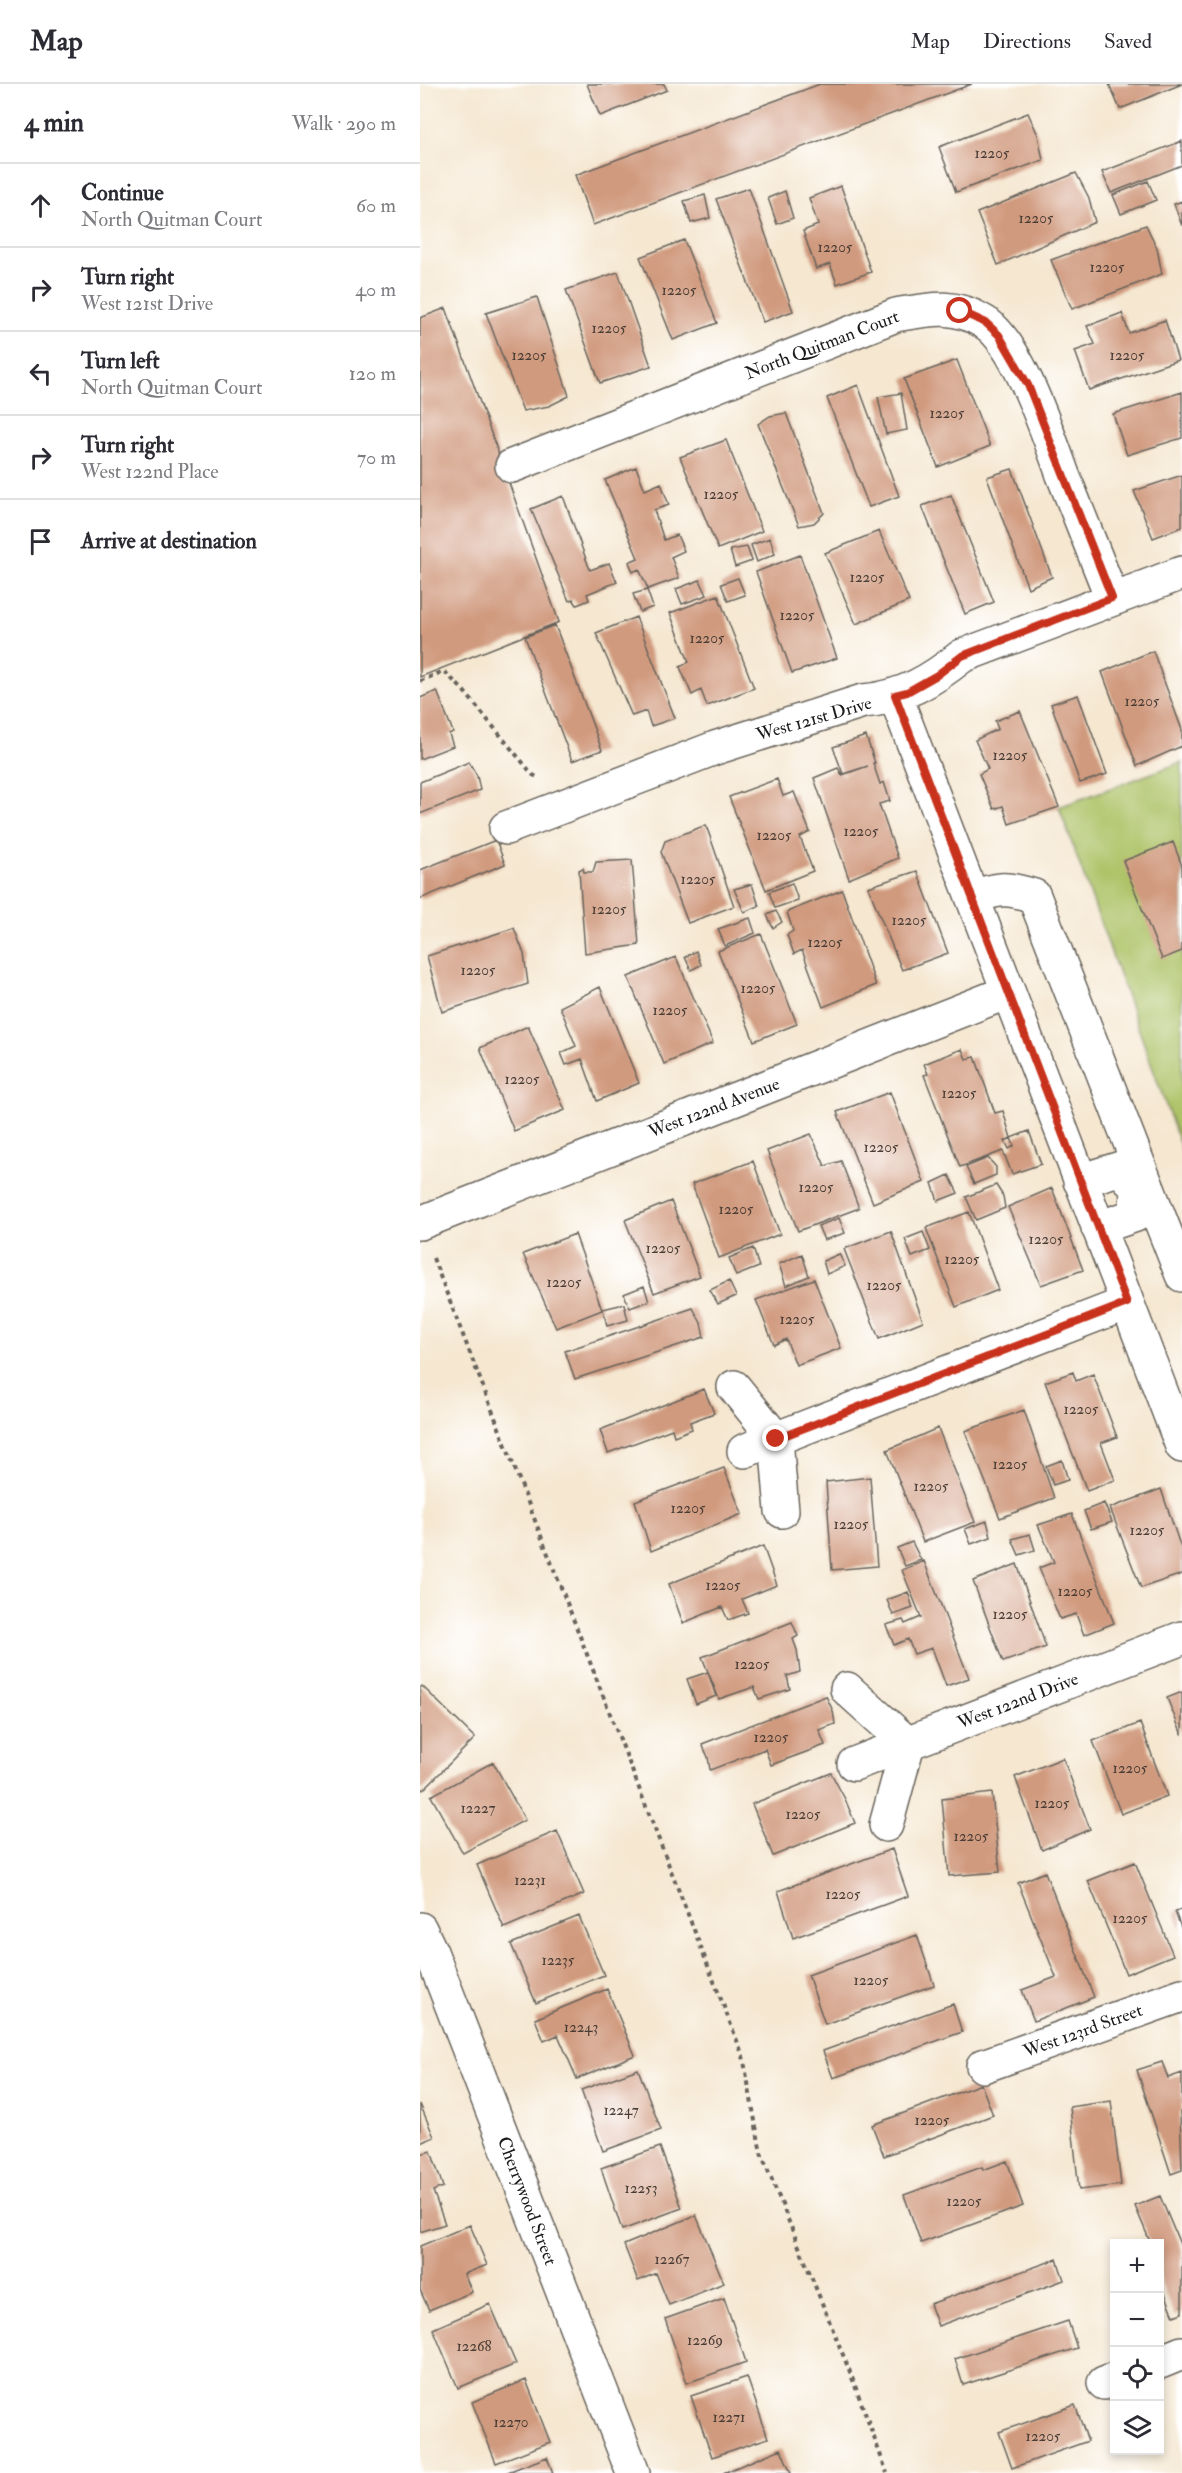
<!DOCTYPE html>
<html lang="en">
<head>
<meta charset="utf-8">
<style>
  :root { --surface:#fff; --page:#f7f7f7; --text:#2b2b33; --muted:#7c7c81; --line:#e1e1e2 }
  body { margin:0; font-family:"IM FELL Double Pica",serif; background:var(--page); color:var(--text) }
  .controls { position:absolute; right:18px; bottom:18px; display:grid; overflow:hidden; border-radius:0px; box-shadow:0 3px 9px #0003 }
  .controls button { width:54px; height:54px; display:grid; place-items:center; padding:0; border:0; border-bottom:2px solid var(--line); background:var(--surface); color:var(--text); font:30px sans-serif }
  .stop { position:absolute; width:18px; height:18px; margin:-14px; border:4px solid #c8321e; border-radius:50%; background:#fff }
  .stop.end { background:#c8321e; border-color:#fff; box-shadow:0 2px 6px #0008 }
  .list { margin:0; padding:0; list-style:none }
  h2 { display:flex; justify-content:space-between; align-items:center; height:78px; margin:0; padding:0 24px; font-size:26px }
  h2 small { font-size:20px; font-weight:400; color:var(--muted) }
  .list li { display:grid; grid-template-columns:39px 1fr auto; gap:18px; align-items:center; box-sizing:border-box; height:84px; padding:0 24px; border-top:2px solid var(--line) }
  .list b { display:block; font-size:22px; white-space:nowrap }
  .list p { margin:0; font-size:20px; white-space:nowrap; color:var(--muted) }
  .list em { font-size:20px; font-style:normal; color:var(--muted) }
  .icon { flex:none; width:33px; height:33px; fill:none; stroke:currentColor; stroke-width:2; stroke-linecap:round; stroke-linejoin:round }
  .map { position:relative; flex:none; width:762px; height:2389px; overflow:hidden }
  header { display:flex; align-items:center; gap:36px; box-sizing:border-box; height:84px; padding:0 30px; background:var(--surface); border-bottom:2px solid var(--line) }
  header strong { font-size:28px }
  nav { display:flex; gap:33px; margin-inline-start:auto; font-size:21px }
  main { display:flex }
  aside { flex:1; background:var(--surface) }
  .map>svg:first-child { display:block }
  .green { fill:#adc266; stroke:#646f41; stroke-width:1.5 }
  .building { fill:#d09a7e }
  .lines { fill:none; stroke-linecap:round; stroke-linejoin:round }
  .minor-casing { stroke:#68635b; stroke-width:36 }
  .path { stroke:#68635b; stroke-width:4; stroke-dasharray:4.5 4.5; stroke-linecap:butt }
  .minor { stroke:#fff; stroke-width:33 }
  .route { stroke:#c8321e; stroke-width:8 }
  .labels { text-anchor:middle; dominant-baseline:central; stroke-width:4.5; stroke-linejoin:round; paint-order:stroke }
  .number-label { font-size:15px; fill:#493c34 }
  .street-label { font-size:18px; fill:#1c1c1c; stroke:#fff }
</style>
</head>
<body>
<header>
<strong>Map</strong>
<nav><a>Map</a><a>Directions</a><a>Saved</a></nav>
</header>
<main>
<aside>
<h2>4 min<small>Walk · 290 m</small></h2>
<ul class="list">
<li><svg class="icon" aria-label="ahead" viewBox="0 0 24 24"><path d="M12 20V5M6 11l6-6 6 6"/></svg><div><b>Continue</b><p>North Quitman Court</p></div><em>60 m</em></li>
<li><svg class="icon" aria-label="right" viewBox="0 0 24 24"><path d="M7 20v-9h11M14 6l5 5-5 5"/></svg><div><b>Turn right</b><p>West 121st Drive</p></div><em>40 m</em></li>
<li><svg class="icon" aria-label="left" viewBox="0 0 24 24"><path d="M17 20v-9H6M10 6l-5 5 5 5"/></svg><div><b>Turn left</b><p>North Quitman Court</p></div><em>120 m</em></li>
<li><svg class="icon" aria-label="right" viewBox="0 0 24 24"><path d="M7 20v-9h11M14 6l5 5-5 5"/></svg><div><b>Turn right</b><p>West 122nd Place</p></div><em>70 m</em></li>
<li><svg class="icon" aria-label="arrive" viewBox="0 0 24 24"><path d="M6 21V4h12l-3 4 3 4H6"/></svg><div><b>Arrive at destination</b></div></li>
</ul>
</aside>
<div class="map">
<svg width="762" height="2389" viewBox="0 0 762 2389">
  <rect width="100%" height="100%" fill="#fff"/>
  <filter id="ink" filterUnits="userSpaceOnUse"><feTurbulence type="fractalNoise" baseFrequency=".0167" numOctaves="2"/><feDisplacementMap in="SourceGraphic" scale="12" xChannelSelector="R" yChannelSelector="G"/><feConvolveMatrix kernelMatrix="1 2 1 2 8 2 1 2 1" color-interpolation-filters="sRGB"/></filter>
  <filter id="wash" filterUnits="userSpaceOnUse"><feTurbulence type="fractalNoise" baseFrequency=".008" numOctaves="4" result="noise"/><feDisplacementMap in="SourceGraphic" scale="24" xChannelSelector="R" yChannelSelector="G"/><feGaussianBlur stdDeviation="1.35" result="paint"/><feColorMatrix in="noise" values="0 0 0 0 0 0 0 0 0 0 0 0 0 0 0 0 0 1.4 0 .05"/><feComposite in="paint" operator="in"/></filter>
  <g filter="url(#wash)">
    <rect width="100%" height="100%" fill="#f5e7d0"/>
    <path class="green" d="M762,678V1066L639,723Z"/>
    <g id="blocks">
      <path class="building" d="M167,0H244L247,6L180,32Z
        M400,0H552L173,141L155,91Z
        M689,0H762L700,25Z
        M608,29L618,51L623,76L536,108L519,63Z
        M762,57V81L691,109L682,88Z
        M656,89L669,114L675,138L578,181L557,129Z
        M728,97L736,116L701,130L693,111Z
        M421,102L451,188L417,200L410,180L396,185L383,147L398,141L389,114Z
        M329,104L373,227L343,238L296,115Z
        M365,107L373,134L357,140L348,114Z
        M285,111L290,134L271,139L264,117Z
        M762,117V142L754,120Z
        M726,141L737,164L742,190L652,225L631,176Z
        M264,156L297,239L253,256L220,173Z
        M198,188L231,282L180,299L146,206Z
        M117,213L149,312L129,322L103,327L66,229Z
        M26,224L139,538L0,593V234Z
        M702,229L709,249L745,236L758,276L669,306L655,267L675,260L667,242Z
        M537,276L570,362L518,383L484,295Z
        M438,301L479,412L449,423L407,314Z
        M762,308V354L707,371L693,330Z
        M481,309L487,346L466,350L458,313Z
        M366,329L404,429L394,439L379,442L338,340L350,332Z
        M306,356L342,447L298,465L260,373Z
        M216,383L225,406L241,399L249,421L234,426L244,456L257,451L264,467L251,473L259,494L228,505L219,485L213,488L209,478L218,474L185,396Z
        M592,385L632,493L608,504L567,393Z
        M762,391V443L733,454L714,407Z
        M531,411L574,518L545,530L502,422Z
        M143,412L170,486L189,479L197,498L167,510L169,516L157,521L153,515L149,517L111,425Z
        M459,447L489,517L436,540L405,469Z
        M350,454L355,470L337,478L331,461Z
        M327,463L332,477L315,483L310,466Z
        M380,471L417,574L372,589L336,488Z
        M318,494L325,511L308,517L301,500Z
        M280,496L287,511L262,520L256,505Z
        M227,506L233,523L220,528L213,510Z
        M298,511L334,604L287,622L281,606L272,611L260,583L269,578L250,529Z
        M216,533L255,634L231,642L226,627L212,632L176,549Z
        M135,541L182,666L152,677L105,553Z
        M733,567L762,646V662L717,682L682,588Z
        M17,607L33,648L29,650L33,662L0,675V614Z
        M658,611L687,690L660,699L631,620Z
        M600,627L639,723L589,740L583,722L574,725L559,690L568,685L555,656L578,645L575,637Z
        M446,652L455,679H453L460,700L464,698L470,717L459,720L478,774L429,795L394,694L418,684L422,691L448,682L423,690L413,663Z
        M49,678L57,692L60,706L0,730V698Z
        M357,695L363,712L374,708L390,748L380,753L393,787L346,806L309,713Z
        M286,741L314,822L268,839L241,768L245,757Z
        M76,756L85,780L0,815V786Z
        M753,758L762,782V867L742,875L703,777Z
        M212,776L219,861L165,869L159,786L163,784L164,788H173L176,778Z
        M497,787L528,869L482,886L448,803Z
        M372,799L378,816L355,824L349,808Z
        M332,800L339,822L324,828L314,805Z
        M422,806L456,901L403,923L382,866L374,870L367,851L373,847L367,828Z
        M356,827L362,838L353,844L347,831Z
        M330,834L335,849L305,862L298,845Z
        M94,844L104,870L108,900L22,928L7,872Z
        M341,850L377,940L334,957L298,867Z
        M276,867L281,881L271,886L265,873Z
        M256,873L293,959L244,980L208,893Z
        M180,903L219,999L177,1017L162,975L146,981L141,969L156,962L140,923Z
        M108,942L145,1026L94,1047L60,964Z
        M542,965L546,975L555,973L575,1029L583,1027L591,1054L585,1057L589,1065L594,1062L591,1054L609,1047L621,1080L592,1090L583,1067L540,1083L504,991L508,990L504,980Z
        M470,1008L504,1098L453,1119L417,1028Z
        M391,1050L405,1082L421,1077L439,1124L378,1147L347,1067Z
        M568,1074L576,1083V1091L554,1100L546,1083Z
        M333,1077L360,1150L299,1174L272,1100Z
        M529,1091L538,1109L518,1117L512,1099Z
        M576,1101L583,1112L585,1124L556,1136L546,1113Z
        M632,1104L663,1186L621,1201L588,1123Z
        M251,1117L280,1192L234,1209L205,1136Z
        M549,1128L578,1206L536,1223L506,1144Z
        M419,1134L425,1149L404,1156L398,1142Z
        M471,1147L503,1237L459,1255L424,1165Z
        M503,1148L510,1166L492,1173L485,1155Z
        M155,1150L182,1226L136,1244L103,1170Z
        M333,1164L339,1183L316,1192L309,1174Z
        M382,1170L389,1192L366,1202L359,1180Z
        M419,1170L425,1182L407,1190L403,1177Z
        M394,1195L421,1264L376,1281L366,1255L354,1261L336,1216Z
        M309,1197L316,1212L298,1220L290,1206Z
        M224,1202L229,1217L210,1224L204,1210Z
        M204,1220L208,1236L187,1242L183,1225Z
        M273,1224L281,1239L284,1253L155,1295L145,1267Z
        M653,1288L656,1297L673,1290L697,1353L681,1359L695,1396L667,1407L625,1298Z
        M284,1305L294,1329L270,1338L272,1345L254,1352L252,1345L188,1369L180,1346Z
        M604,1326L634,1414L580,1434L545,1347Z
        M518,1344L555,1438L503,1458L467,1366Z
        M642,1376L648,1396L633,1401L626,1382Z
        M304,1384L322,1430L231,1467L215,1417Z
        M450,1393L457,1482L412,1486L406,1398Z
        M741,1405L762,1467V1490L721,1504L690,1424Z
        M684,1419L692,1438L671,1445L664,1427Z
        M652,1430L694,1539L664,1551L656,1530L640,1535L619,1484L634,1478L618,1441Z
        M567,1437L571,1453L551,1460L545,1445Z
        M610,1450L615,1466L599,1471L592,1455Z
        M492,1458L501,1476L485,1482L477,1464Z
        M343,1462L357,1501L322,1515L328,1529L308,1536L302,1523L263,1539L249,1500Z
        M504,1477L549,1594L526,1602L512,1564L494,1570L488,1555L474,1561L466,1541L483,1536L485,1540L501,1533L482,1486Z
        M597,1480L626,1563L583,1578L553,1497Z
        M488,1508L493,1524L473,1531L467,1516Z
        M372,1538L378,1552L373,1555L377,1566L380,1588L367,1592L370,1605L339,1615L334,1603L299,1615L282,1573Z
        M288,1588L296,1612L276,1620L267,1595Z
        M2,1602L55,1654L3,1706L0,1703V1604Z
        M762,1608V1651L747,1614Z
        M406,1612L413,1627L415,1640L399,1646L405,1661L351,1681L345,1665L290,1686L288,1673L282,1660Z
        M720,1639L747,1712L701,1730L673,1657Z
        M643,1674L670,1745L622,1766L595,1693Z
        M73,1678L105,1736L43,1769L11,1712Z
        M411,1689L425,1715L435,1739L353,1772L332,1720Z
        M572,1709L580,1788L529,1792L522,1715Z
        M137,1747L164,1810L84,1844L57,1781Z
        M472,1765L488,1812L373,1854L358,1807Z
        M715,1778L753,1871L706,1890L668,1797Z
        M625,1788L674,1913L614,1937L602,1906L636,1893L598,1799Z
        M762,1825V1846L755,1828Z
        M159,1832L184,1891L116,1919L91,1860Z
        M497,1851L514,1901L405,1940L388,1891Z
        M187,1905L215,1971L157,1995L138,1951L124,1957L115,1935Z
        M533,1920L542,1948L413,1994L403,1967Z
        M742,1978L748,1994L762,1989V2027L760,2028L762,2086L751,2090L717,1986Z
        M218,1985L241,2046L183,2067L161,2006Z
        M561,2000L573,2031L464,2072L452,2041Z
        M691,2017L701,2101L659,2106L650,2023Z
        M0,2020L14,2053L0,2059Z
        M240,2063L262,2124L202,2146L181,2084Z
        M11,2067L23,2103L13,2107L25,2140L0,2148V2070Z
        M587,2077L603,2122L501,2159L484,2111L562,2083L563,2086Z
        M740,2112L762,2165V2229L754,2232L740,2197V2160H731L715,2122Z
        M276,2131L304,2199L249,2221L236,2189L218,2197L204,2161Z
        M50,2141L67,2181L44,2190L52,2208L9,2226L0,2206V2162Z
        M637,2175L644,2196L518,2242L510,2220Z
        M304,2214L326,2278L267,2299L245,2235Z
        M70,2220L96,2280L38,2304L13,2245Z
        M648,2237L657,2264L543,2301L535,2275Z
        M327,2293L348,2354L292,2373L271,2312Z
        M106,2296L130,2358L76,2379L52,2318Z
        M655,2321L668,2357L592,2384L579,2348Z
        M361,2365L371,2389H303Z
        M127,2373L133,2389H85Z"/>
    </g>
  </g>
  <g filter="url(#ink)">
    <use href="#blocks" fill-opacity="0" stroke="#68635b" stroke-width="1.5"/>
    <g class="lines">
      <g class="minor-casing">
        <path id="minor" d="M92,382L476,231C511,225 533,219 564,238C598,258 629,353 643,391C659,432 676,473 692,514
          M475,611L762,1362
          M86,744L295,664L443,617C483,614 512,596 542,572L762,489
          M552,813C580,804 586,803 614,812L727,1102L717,1105
          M660,1097L701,1084L717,1105L716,1131L678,1144
          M727,1102L762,1191
          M0,1139L588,908
          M314,1303L356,1355L362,1427
          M324,1367L707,1219
          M427,1605L488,1660L466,1741
          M434,1680L762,1554
          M0,1845L11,1868L213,2389
          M563,1982L762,1911
          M740,2278L762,2269
          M684,2299L694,2295"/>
      </g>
      <path class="path" d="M0,597L24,587L43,606L113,691L119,694
        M13,1174L323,1972L341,2069L430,2288L467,2389"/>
      <use href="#minor" class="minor"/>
    </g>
  </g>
  <g class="lines" filter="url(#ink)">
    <path class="route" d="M356,1355L707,1219L475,611L487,608L517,591L542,572L692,514L608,301L579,251L566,239L540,227"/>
  </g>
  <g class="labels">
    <g class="number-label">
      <text x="572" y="69">12205</text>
      <text x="616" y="134">12205</text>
      <text x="415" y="163">12205</text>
      <text x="687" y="183">12205</text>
      <text x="259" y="206">12205</text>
      <text x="189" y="244">12205</text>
      <text x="109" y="271">12205</text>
      <text x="707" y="271">12205</text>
      <text x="527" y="329">12205</text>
      <text x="301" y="410">12205</text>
      <text x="447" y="493">12205</text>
      <text x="377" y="531">12205</text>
      <text x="287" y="554">12205</text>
      <text x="722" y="617">12205</text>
      <text x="590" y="671">12205</text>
      <text x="441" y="747">12205</text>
      <text x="354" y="751">12205</text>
      <text x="278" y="795">12205</text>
      <text x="189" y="825">12205</text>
      <text x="489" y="836">12205</text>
      <text x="405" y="858">12205</text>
      <text x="58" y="886">12205</text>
      <text x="338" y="904">12205</text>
      <text x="250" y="926">12205</text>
      <text x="102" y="995">12205</text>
      <text x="539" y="1009">12205</text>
      <text x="461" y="1063">12205</text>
      <text x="396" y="1103">12205</text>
      <text x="316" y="1125">12205</text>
      <text x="626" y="1155">12205</text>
      <text x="243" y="1164">12205</text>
      <text x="542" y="1175">12205</text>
      <text x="144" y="1198">12205</text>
      <text x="464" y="1201">12205</text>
      <text x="377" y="1235">12205</text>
      <text x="661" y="1325">12205</text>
      <text x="590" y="1380">12205</text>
      <text x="511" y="1402">12205</text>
      <text x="268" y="1424">12205</text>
      <text x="431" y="1440">12205</text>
      <text x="727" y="1446">12205</text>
      <text x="303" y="1501">12205</text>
      <text x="655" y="1507">12205</text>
      <text x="590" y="1530">12205</text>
      <text x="332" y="1580">12205</text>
      <text x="351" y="1653">12205</text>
      <text x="710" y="1684">12205</text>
      <text x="632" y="1719">12205</text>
      <text x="58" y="1724">12227</text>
      <text x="383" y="1730">12205</text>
      <text x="551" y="1752">12205</text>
      <text x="110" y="1796">12231</text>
      <text x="423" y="1810">12205</text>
      <text x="710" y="1834">12205</text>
      <text x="138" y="1876">12235</text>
      <text x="451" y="1896">12205</text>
      <text x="161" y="1943">12243</text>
      <text x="201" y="2026">12247</text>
      <text x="512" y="2036">12205</text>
      <text x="221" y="2104">12253</text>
      <text x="544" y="2117">12205</text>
      <text x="252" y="2175">12267</text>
      <text x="285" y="2256">12269</text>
      <text x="54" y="2262">12268</text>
      <text x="309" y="2333">12271</text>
      <text x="91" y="2338">12270</text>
      <text x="623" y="2352">12205</text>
    </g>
    <g class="street-label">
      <text transform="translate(402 261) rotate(-21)">North Quitman Court</text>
      <text transform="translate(394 635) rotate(-16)">West 121st Drive</text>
      <text transform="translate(294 1024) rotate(-21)">West 122nd Avenue</text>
      <text transform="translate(598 1617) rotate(-21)">West 122nd Drive</text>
      <text transform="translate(663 1947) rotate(-20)">West 123rd Street</text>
      <text transform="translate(107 2117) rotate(69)">Cherrywood Street</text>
    </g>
  </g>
</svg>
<div class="controls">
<button>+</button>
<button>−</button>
<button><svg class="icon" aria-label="locate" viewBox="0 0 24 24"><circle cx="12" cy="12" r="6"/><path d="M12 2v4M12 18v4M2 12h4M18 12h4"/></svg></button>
<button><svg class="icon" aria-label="layers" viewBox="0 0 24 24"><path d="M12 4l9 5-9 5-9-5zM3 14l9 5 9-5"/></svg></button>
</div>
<div class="stop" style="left:540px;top:227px"></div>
<div class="stop end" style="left:356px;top:1355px"></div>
</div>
</main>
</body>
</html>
